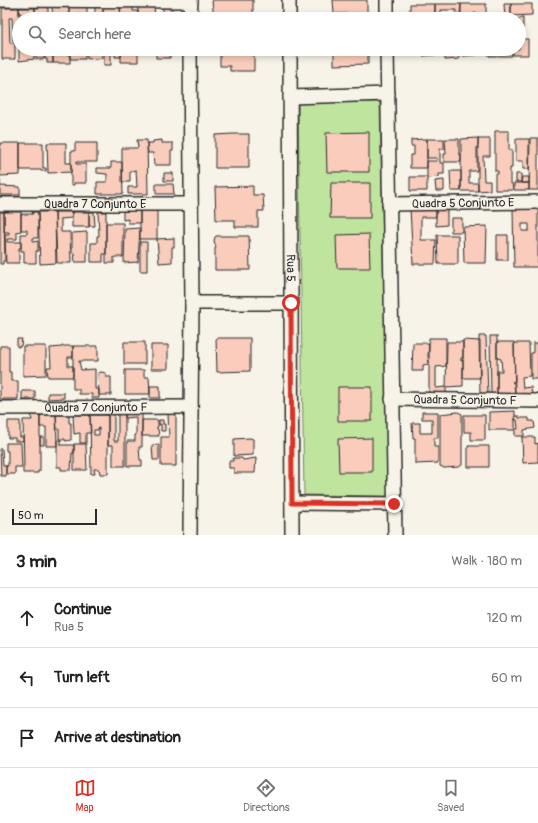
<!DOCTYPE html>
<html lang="en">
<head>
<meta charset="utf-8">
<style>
  :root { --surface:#fff; --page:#f2f2f2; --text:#202124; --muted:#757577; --line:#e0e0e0; --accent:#d93025 }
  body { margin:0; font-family:Pangolin,sans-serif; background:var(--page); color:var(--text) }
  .scale { position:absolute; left:12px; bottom:10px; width:85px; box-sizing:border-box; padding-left:4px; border:2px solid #2b2b2b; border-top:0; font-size:11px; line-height:14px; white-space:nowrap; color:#2b2b2b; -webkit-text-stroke:3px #f7f3e8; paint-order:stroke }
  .stop { position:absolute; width:12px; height:12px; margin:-9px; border:3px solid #d93025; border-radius:50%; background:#fff }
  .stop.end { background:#d93025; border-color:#fff; box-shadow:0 1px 4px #0008 }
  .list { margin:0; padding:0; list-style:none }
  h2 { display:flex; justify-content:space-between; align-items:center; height:52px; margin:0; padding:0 16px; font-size:17px }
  h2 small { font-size:13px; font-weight:400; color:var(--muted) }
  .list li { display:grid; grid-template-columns:26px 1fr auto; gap:12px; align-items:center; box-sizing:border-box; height:60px; padding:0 16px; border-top:1px solid var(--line) }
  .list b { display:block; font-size:15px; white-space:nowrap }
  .list p { margin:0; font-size:13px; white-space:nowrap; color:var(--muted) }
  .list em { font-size:13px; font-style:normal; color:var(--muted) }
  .icon { flex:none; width:22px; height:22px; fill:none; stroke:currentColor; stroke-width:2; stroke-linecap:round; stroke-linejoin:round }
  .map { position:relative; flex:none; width:538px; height:535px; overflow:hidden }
  .search { position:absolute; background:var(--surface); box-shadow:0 2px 6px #0003; left:12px; right:12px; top:12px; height:44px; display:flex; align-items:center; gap:10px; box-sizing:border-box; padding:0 14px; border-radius:22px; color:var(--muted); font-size:15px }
  .sheet { height:232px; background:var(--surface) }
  nav { display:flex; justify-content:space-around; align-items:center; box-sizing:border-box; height:56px; border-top:1px solid var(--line); background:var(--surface); font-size:11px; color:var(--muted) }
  nav a { display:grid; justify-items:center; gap:2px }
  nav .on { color:var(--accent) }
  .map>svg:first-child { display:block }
  .green { fill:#bfe49e; stroke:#758864 }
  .building { fill:#f9ccbb; stroke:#2b2b2b; fill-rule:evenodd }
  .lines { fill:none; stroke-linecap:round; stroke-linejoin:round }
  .minor-casing { stroke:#2b2b2b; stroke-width:16 }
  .minor { stroke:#f7f3e8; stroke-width:13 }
  .route { stroke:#d93025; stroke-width:5 }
  .labels { text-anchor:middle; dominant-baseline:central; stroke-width:3; stroke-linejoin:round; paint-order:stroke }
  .street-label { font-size:12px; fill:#2b2b2b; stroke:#f7f3e8 }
</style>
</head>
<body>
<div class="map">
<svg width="538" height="535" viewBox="0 0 538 535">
  <rect width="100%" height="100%" fill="#f7f3e8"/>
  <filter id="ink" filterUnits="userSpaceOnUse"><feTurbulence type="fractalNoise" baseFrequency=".025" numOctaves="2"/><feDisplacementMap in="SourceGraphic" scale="8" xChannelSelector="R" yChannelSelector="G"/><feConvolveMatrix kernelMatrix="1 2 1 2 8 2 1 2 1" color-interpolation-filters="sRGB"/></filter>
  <g filter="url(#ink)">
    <path class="green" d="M298,102H380L388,496L304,495Z"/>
    <path class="building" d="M212,0H253V19H214Z
      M333,0H367V13L334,14Z
      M410,4H435V19H419V15H410Z
      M435,4H461L460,14H456V10H441V19H435Z
      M461,4H486V19H480V14L475,13L473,14V15H468V19H461Z
      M504,4H511V19H505Z
      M511,4H532V15L511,16Z
      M138,6H154L155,19H138Z
      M163,6H172V19H163Z
      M48,7V17H43V19H35V8Z
      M52,7H69V19H53Z
      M69,7H87V19H80V14H76V19H69Z
      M95,7H103V19H95Z
      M103,7H120L121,16H114V19H103Z
      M120,7H133V11H138V19H121Z
      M2,8H19V41H13L12,18H9L10,43H15V59H2Z
      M19,8H35V14H33V19H22V14H19Z
      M454,15H460L461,19H454Z
      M523,18V39H528V55H513V50L511,49H519V19H511Z
      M19,28V49H34V59L19,61Z
      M36,49H44V59H36Z
      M45,49H53V63H47V59H45Z
      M53,49H67V51H70V63H53Z
      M70,49H85V59H70Z
      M87,49H102V58L87,59Z
      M104,49H111V65H104Z
      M115,49H121V57H115Z
      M126,49H138V62H121V52H126Z
      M156,49H170V58H156Z
      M220,49H254V71H230V66H220Z
      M334,49H368V64L334,65Z
      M410,49H417V54H410Z
      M422,49H435V55L423,56Z
      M445,49H459V59L445,60Z
      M463,49H477V55L463,56Z
      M489,49H511L512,56H489Z
      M495,131H509V150H512V168H510V183H512L513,190H495V174H498V171H495Z
      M369,132V172H327L326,133Z
      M233,134H249V168H215V135Z
      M478,138V146L477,147V171H469V183H478V191H461V139Z
      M530,138H538V190H529Z
      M424,139H427V168H410V155H414V146H411V140Z
      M427,139H444V149H440V163H444V174H439V177L427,178V161H437V158H427Z
      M445,139H459V154H461V162H444V154H446Z
      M478,139H490V156H483L484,181H490V190L478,191Z
      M516,139H529V169H523V161H516Z
      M137,140H147L148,194H128V187H137L136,170L130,171V182H122V148H138Z
      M162,140V143H173V151H171V165H154L153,153H148L147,143H153V141Z
      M0,143H20V175L0,176Z
      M20,143H43V168H46V171H41V170H20Z
      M47,143H66V163H71V172L48,173Z
      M75,143H97V162H76V164H86V183H74V185H71V151H75Z
      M111,162H122L123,194H97V182H107V174L97,173V168H111Z
      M450,171H461V191H451Z
      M164,173H173V181H164Z
      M516,174H521V182H516Z
      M410,177H427V191H410Z
      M522,177H529V183H521Z
      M0,179V186L20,187V195H0Z
      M444,180V191H436L435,181Z
      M331,183H370V218H330Z
      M514,183H529V190H514Z
      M156,184H173L174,194H156Z
      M253,186V195H263L264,211H258V227H235V220H216L215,187Z
      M513,207H538V267H514ZM522,224H529V231H522Z
      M410,208H436V217H421V240H436L435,264H413Z
      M436,208H447V225L436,226Z
      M123,211H140V223H128V219L123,220Z
      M140,211H157V239H140Z
      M0,212H4L5,261H3V264H0Z
      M4,212H21V231L17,232V239H7V242H21V248H19V263H6L5,235H9V232H4Z
      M32,212H38V238H33V242L38,241V251H36V263H24V251H21V234H27V230H21V214H33Z
      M38,212H55L56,263L40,264Z
      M55,212H72V218L61,219V232H70L71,263H57Z
      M72,212H89V227H72Z
      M89,212H94L95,226H89Z
      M98,212H106V254H103V262H91V243H97V236H99Z
      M451,218H462V232H451Z
      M106,223H123V257H114V263H106Z
      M487,226L486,263H464L463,227Z
      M140,228L138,262L124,263L125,229Z
      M87,232V262H75L74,253H72V233Z
      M369,234L370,268H337L336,235Z
      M437,235H458V264H438Z
      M497,235H508V260H497Z
      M216,236H249L250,270H215V248L216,247L214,241L215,237Z
      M174,238V247H172V262L159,263L157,239Z
      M140,242H147V271H140Z
      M479,336H486L488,395H480Z
      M490,336H497V394L491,395Z
      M216,338H250V371L217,372Z
      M429,338H446V366L436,367V388L446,387V395H429Z
      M17,339H22L21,346L17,347Z
      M463,340L480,341V378H463Z
      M124,342H145V364H124Z
      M447,342H463V358H461V361L463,360V386L446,387Z
      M497,342H514L515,381L512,382L514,383L515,394H497V371H502L501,359L497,358Z
      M413,343H429L428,356L429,364L423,365V371H412Z
      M514,343H529L530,376L522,377L523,388L531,387L532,394H515Z
      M533,343H538V379H531V353H533Z
      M151,345H168V369H151Z
      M0,346H9V372H11V381H18V399H0Z
      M23,346H46V375L23,376Z
      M62,346H73V357H68V366H73V377H48L47,367H51L50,348L62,347Z
      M73,346H98V361H79L81,370L95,369V389H99V398H92V394H79V389H73Z
      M125,370H144V377H149L150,394H125Z
      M101,372L106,373V377H111V395H99L98,373Z
      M150,386H160V398H150Z
      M338,387H372V421H338Z
      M22,391H35V399H22Z
      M48,393H64V398L48,399Z
      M515,411V430H489V412Z
      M422,412H438V438H434V447H438V463L415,464V438H413L412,423H420V433H432V419H422Z
      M458,412L462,414V465L459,467L444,468L440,466V414Z
      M114,414V441H118V414H125V466H113V445H108V415Z
      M125,414H142V447H139L140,460H142V466H127V441H135V435H136V417L125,418Z
      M168,414H176V466H161V437H169Z
      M31,415H40V471H38V473H23V467H24L23,420H32Z
      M40,415H56L57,446H46V427H40Z
      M56,415H69V423H71V440L65,441V439H59V429H57Z
      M73,415H90L91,433H86V443H80V433L74,434Z
      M90,415H108V474H100L99,469H94L95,474H91ZM98,428H99V435H94V430H98Z
      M464,415H485V440H471V432H464Z
      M515,416H519V418H529V421H534L535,428L524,430V436H515V429H518L517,420H515Z
      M142,420H158V427H157V429H158L159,436H142Z
      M159,420H163V424H165V431H161V424L159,425Z
      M8,421H20V437H23V441H15V438H8Z
      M40,437H44V445H40Z
      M522,437H535V444L538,443V462L523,463Z
      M250,438L253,439V455L234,456V439Z
      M372,438V472H339L338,439Z
      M57,440H61V445H74V453H72L71,470H61V467H57Z
      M6,443H21L22,467H15V474H6V466H8V451H6Z
      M74,444H86L87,470H74Z
      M152,445H159V460H153Z
      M468,446H489V467H468Z
      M0,449H2L3,465H6V476H1Z
      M233,458H242L243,460L256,458L255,473H234V468H229V461H233Z"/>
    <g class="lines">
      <g class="minor-casing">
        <g id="minor">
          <path d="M0,0L191,1"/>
          <path d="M289,0V19"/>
          <path d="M387,0V19"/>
          <path d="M190,19L191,0"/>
          <path id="s1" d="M290,49L292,535"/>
          <path d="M387,49L395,535"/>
          <path d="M290,97L388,94"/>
          <path id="s2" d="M0,204H191"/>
          <path id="s3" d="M389,204L538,202"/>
          <path d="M192,303H291"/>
          <path id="s4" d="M392,399L538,401"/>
          <path id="s5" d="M0,408L191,407"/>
          <path d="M292,503L394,504"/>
          <path d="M190,535L192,303L190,49"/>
        </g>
      </g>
      <use href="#minor" class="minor"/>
    </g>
  </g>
  <g class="lines" filter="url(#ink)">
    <path class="route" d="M291,303L292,503L394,504"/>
  </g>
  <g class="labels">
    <g class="street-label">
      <text stroke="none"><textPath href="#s3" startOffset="74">Quadra 5 Conjunto E</textPath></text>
      <text stroke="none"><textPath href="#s2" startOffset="95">Quadra 7 Conjunto E</textPath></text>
      <text stroke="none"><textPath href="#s1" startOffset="219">Rua 5</textPath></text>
      <text stroke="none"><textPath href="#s4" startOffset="73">Quadra 5 Conjunto F</textPath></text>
      <text stroke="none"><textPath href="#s5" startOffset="96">Quadra 7 Conjunto F</textPath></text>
    </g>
  </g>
</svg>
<div class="scale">50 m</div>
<div class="stop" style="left:291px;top:303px"></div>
<div class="stop end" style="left:394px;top:504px"></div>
<div class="search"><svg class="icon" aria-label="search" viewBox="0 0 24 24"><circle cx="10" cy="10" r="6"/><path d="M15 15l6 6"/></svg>Search here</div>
</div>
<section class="sheet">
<h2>3 min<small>Walk · 180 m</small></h2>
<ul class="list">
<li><svg class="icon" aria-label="ahead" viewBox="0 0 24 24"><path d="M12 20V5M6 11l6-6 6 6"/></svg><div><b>Continue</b><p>Rua 5</p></div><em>120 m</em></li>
<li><svg class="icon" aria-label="left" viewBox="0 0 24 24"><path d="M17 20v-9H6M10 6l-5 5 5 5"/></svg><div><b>Turn left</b></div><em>60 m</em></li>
<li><svg class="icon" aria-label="arrive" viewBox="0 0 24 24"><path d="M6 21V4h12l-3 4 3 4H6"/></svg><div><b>Arrive at destination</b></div></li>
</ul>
</section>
<nav>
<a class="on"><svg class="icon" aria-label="map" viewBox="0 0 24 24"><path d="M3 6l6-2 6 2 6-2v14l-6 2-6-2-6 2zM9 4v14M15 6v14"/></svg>Map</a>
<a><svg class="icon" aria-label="directions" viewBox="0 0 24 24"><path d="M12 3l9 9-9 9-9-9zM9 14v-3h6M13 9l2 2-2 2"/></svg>Directions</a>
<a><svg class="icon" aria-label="saved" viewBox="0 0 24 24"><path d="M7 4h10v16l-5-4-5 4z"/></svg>Saved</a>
</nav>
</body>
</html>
